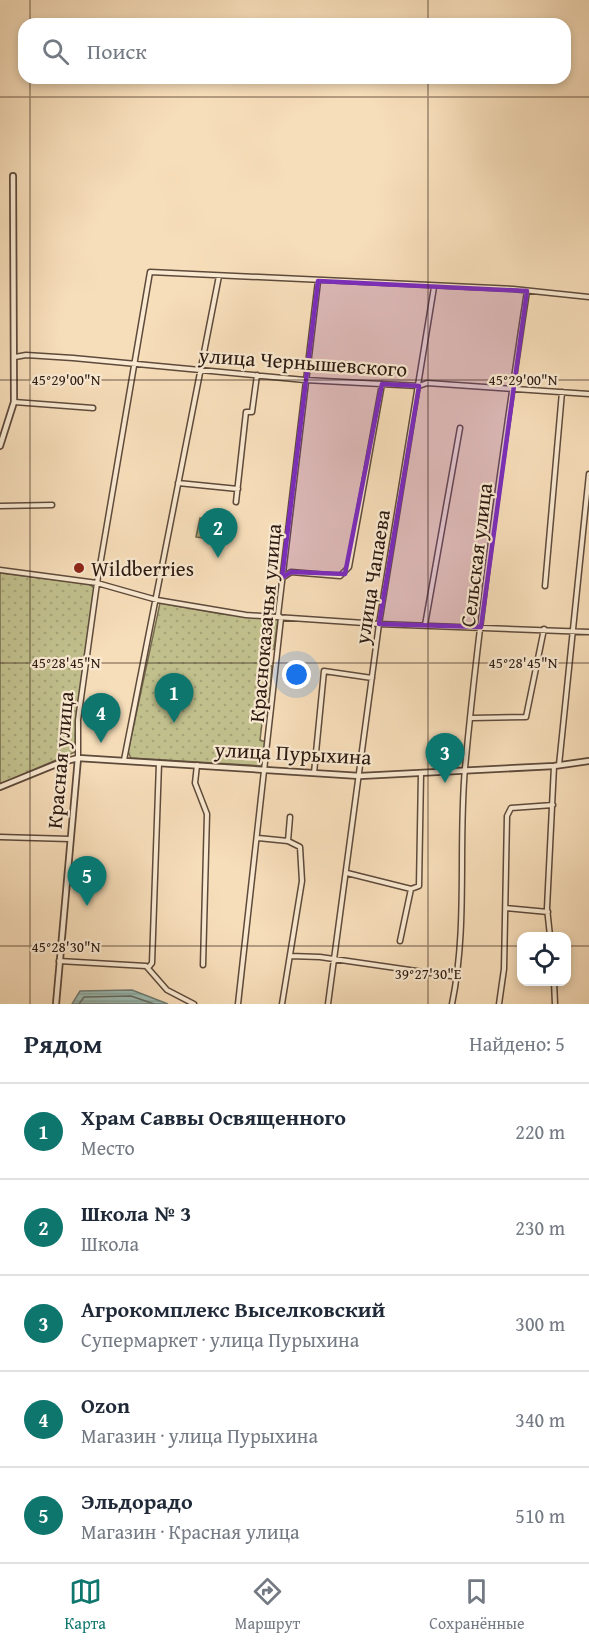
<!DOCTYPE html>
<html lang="ru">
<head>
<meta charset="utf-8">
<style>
  :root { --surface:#fff; --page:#f2f2f3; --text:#1f2937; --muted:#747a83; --line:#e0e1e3; --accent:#0f766e }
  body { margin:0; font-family:"Gentium Book Plus",serif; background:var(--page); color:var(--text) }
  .controls { position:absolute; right:18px; bottom:18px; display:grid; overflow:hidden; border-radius:12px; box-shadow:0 3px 9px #0003 }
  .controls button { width:54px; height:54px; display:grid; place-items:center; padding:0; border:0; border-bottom:2px solid var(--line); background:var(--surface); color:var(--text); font:30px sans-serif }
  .you { position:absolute; left:297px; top:675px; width:21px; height:21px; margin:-15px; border:4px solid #fff; border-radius:50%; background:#1a73e8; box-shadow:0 0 0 9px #1a73e833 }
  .badge { display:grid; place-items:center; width:39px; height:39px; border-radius:50%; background:var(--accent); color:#fff; font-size:20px; font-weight:700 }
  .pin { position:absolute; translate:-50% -50px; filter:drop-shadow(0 2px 3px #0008) }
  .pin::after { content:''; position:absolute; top:32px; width:21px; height:18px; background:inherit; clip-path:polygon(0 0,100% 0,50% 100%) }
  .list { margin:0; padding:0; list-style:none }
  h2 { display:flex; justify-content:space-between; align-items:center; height:78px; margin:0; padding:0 24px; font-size:26px }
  h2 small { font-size:20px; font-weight:400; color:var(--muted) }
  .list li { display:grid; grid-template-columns:39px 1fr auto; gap:18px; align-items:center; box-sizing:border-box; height:96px; padding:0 24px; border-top:2px solid var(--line) }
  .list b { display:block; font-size:22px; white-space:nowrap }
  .list p { margin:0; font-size:20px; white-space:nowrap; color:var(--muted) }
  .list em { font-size:20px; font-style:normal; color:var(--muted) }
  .icon { flex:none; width:33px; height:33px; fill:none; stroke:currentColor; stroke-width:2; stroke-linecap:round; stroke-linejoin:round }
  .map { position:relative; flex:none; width:589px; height:1004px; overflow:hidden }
  .search { position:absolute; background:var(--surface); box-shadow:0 3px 9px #0003; left:18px; right:18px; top:18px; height:66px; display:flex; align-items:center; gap:15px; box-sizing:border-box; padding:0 21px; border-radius:18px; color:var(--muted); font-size:22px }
  .sheet { height:558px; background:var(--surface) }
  nav { display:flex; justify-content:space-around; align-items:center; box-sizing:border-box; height:84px; border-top:2px solid var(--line); background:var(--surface); font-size:16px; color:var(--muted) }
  nav a { display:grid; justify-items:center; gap:3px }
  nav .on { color:var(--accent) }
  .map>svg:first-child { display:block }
  .park { fill:url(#park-dots); stroke:#766c4f; stroke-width:1.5 }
  .water { fill:url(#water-rules); stroke:#6f7b72; stroke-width:1.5 }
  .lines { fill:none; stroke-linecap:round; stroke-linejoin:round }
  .shore { stroke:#646a62; stroke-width:1.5 }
  .minor-casing { stroke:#5e4a3b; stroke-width:7 }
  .tertiary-casing { stroke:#5e4a3b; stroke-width:8 }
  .minor { stroke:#faead2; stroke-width:4 }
  .tertiary { stroke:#faead2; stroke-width:4.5 }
  .marked { fill:#7b2cbf; fill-opacity:0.2; stroke:#7b2cbf; stroke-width:4.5; stroke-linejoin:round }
  .ticks { fill:none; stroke:#2b1911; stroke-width:1.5; stroke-opacity:0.45 }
  .poi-dot { fill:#8f2418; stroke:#faead2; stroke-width:2 }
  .labels { text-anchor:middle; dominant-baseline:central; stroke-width:4.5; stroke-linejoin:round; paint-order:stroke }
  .street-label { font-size:21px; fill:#2b1911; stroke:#faead2 }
  .poi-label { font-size:21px; fill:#2b1911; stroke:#faead2; text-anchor:start }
  .ticks-label { font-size:15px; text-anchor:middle; fill:#2b1911; stroke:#faead2; stroke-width:4.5; stroke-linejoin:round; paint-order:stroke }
</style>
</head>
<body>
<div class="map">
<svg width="589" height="1004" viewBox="0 0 589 1004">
  <defs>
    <pattern id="park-dots" width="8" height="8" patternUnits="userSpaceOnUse" patternTransform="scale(1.5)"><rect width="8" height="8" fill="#c1c08d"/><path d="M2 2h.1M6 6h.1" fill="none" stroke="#a6a479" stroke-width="1.8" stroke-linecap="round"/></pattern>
    <pattern id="water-rules" width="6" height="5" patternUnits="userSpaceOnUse" patternTransform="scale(1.5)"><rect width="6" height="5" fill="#9dbcb3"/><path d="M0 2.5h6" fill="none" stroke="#87a199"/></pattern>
  </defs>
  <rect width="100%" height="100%" fill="#f7deba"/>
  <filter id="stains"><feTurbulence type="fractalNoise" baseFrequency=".00333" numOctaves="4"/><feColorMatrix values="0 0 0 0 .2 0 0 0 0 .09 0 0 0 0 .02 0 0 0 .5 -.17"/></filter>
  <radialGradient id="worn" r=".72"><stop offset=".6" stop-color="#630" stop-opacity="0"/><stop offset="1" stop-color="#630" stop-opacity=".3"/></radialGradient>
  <path class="park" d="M200,518L224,522L221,541L196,537Z
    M0,573L89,584L94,588L76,720L75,752L0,784Z
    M160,603L222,614L278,619L274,649L270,650L269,665L272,666L268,723H262L260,740L266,742L264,766L131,758L128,752Z"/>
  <path class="water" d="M132,990L168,1004H72L80,991Z"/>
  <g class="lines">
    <path class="shore" d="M79,1004L84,997L131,996L154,1004"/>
    <g class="minor-casing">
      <path id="minor" d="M15,357L26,355L73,358L305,380L419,386L427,383L589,394
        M14,402L93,408
        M178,483L238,489
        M236,502L246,412H252L257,375
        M0,506L52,505
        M0,570L97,583L157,600L246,615L379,624L589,632
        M282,578L291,572L340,576L349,567L382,384
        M545,586L562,392
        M425,625L460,428
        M472,718L526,717L544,629
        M78,758V720L97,583L150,272L513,289L589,297
        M124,760L219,276
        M197,765L195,783L207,814L203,965
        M559,765L589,474
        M314,773L324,671L372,678
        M0,837L70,839
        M258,838L288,841
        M347,873L411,889
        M506,908L548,912
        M550,936L547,908L554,766
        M400,941L411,889L419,886L421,773
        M290,956L320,957L458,977
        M59,961L146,966L167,990L194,1004
        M148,968L152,963L159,763
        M554,981L555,1004
        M238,1004L281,618L278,615L318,281
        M282,1004L302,881L300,847L288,841L290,817
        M328,1004L379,624L434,287
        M452,1004C468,926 458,847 465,768C480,609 503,449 527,291
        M499,1004L504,969L507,816L511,808L553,805"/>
    </g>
    <g class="tertiary-casing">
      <path id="tertiary" d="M0,446L14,402L13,176
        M0,787L59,763L78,758L360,776L554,766L589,761
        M56,1004L78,758"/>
    </g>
    <use href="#minor" class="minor"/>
    <use href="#tertiary" class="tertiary"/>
  </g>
  <path class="marked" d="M318,281L527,291L481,627L379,624L419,386L382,384L345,574L291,572L282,578Z"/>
  <path class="ticks" d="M30,0V24M428,0V24M30,78V1004M428,78V1004M0,97H589M0,380H589M0,663H589M0,946H522M566,946H589"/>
  <circle class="poi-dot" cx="79" cy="568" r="6"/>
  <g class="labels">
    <g class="street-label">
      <text transform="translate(303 362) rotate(4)">улица Чернышевского</text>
      <text transform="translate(476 555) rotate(-83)">Сельская улица</text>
      <text transform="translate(372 577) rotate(-81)">улица Чапаева</text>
      <text transform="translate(265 623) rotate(-85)">Красноказачья улица</text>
      <text transform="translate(293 753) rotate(3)">улица Пурыхина</text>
      <text transform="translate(60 760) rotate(-85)">Красная улица</text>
    </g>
    <g class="poi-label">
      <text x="91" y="568">Wildberries</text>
    </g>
  </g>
  <g class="ticks-label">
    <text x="66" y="385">45°29'00"N</text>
    <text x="523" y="385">45°29'00"N</text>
    <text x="66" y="668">45°28'45"N</text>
    <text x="523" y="668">45°28'45"N</text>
    <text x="66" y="952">45°28'30"N</text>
    <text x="428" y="979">39°27'30"E</text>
  </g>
  <rect width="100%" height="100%" filter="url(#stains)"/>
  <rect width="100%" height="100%" fill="url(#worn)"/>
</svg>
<div class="controls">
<button><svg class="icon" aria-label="locate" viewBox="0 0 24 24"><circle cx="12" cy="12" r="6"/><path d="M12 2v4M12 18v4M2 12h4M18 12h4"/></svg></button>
</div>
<div class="you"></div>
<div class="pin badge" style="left:174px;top:723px">1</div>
<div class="pin badge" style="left:218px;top:558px">2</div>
<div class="pin badge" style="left:445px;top:783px">3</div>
<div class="pin badge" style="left:101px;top:743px">4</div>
<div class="pin badge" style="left:87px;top:906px">5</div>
<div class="search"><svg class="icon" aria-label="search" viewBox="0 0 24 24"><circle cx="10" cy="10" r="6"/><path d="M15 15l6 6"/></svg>Поиск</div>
</div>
<section class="sheet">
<h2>Рядом<small>Найдено: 5</small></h2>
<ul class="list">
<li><span class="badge">1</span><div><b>Храм Саввы Освященного</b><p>Место</p></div><em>220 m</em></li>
<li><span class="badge">2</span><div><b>Школа № 3</b><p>Школа</p></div><em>230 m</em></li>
<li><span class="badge">3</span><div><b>Агрокомплекс Выселковский</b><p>Супермаркет · улица Пурыхина</p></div><em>300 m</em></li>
<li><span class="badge">4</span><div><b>Ozon</b><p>Магазин · улица Пурыхина</p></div><em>340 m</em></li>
<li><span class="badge">5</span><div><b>Эльдорадо</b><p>Магазин · Красная улица</p></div><em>510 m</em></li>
</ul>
</section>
<nav>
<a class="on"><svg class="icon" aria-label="map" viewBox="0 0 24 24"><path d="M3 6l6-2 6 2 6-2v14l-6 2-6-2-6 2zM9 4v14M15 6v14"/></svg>Карта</a>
<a><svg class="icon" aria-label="directions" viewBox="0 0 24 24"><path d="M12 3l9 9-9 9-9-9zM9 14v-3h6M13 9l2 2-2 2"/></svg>Маршрут</a>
<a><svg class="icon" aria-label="saved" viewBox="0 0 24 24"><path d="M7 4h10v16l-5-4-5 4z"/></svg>Сохранённые</a>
</nav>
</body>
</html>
